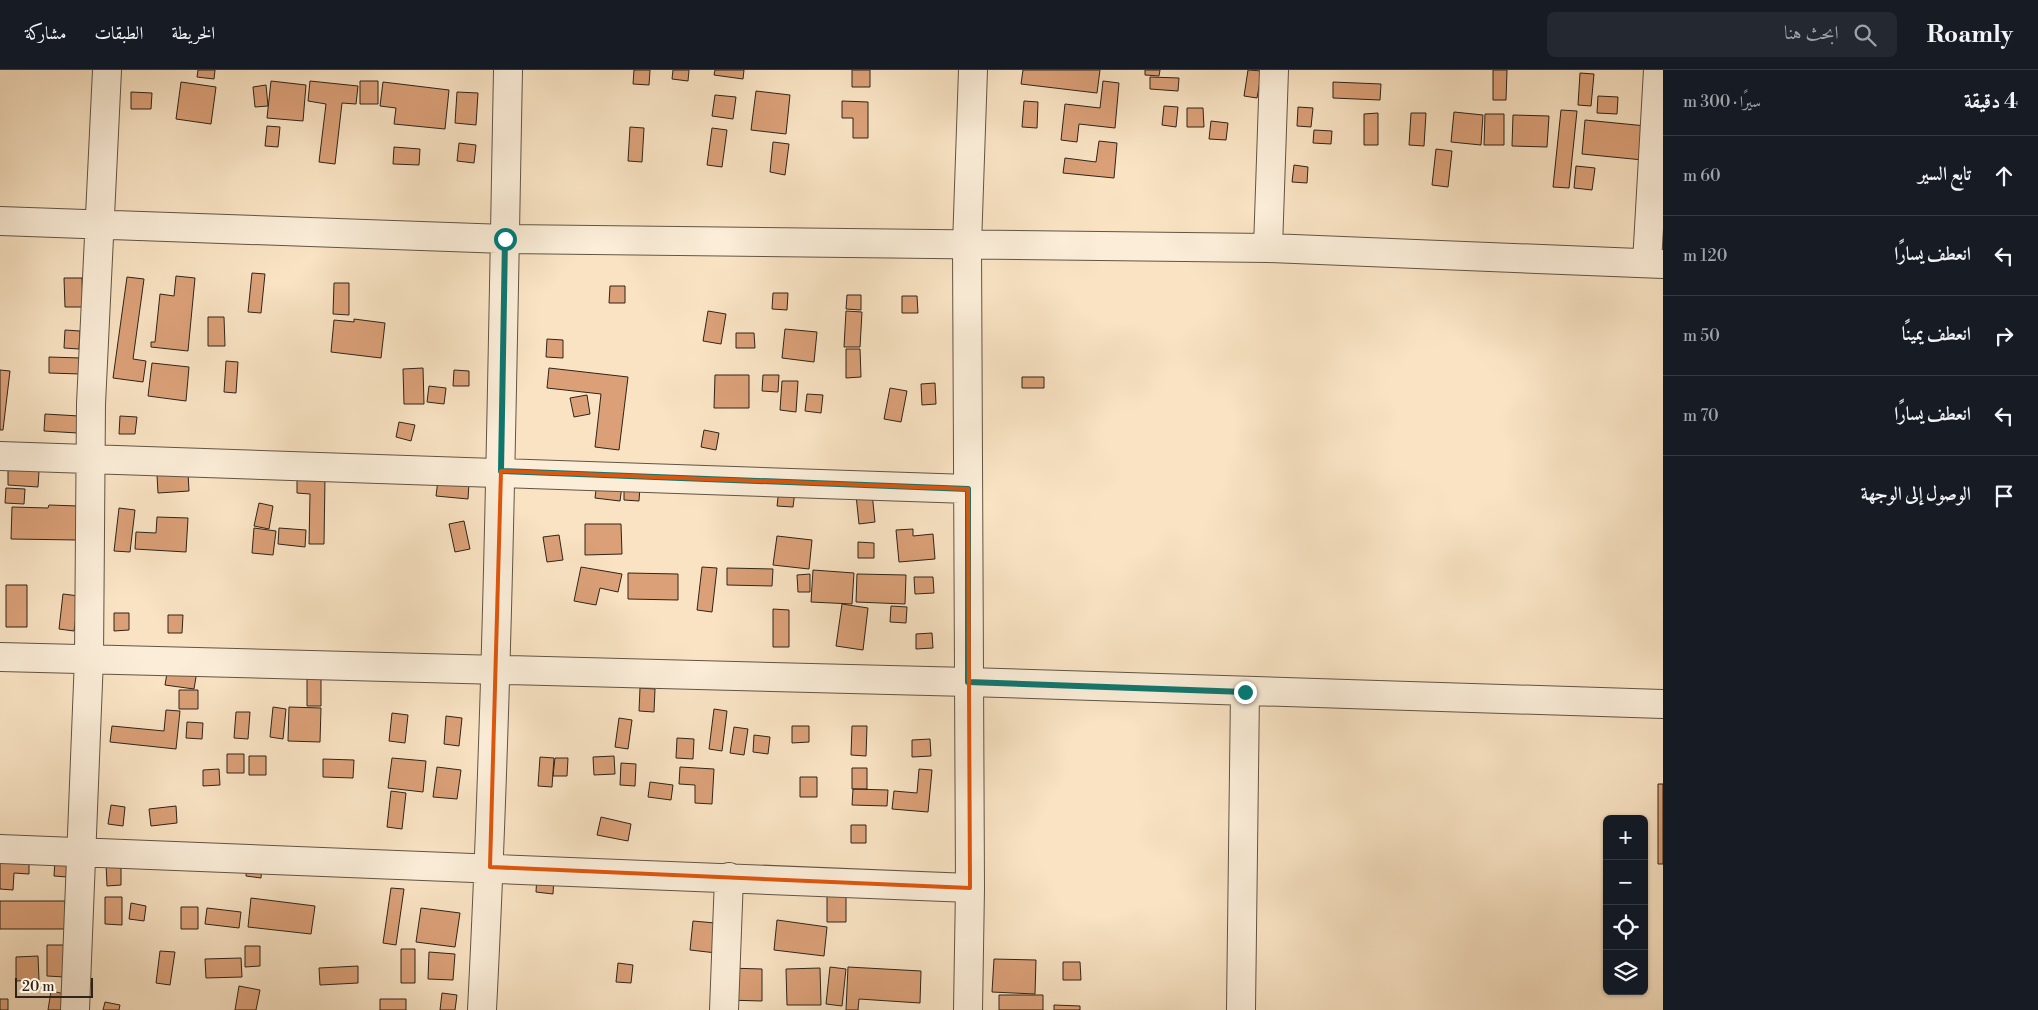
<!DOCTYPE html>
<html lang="ar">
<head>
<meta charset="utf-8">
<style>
  :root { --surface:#171b24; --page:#242831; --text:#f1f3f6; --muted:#9ea1a6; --line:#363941 }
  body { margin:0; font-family:"Libre Bodoni",Amiri,serif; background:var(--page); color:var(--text); direction:rtl }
  .controls { position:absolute; right:15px; bottom:15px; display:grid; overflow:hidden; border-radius:8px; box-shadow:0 1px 4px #0004 }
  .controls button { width:45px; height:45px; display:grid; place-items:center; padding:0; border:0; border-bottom:1px solid var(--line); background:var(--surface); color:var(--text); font:25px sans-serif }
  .scale { position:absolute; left:15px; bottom:12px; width:78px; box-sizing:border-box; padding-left:5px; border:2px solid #2e2419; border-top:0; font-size:14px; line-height:18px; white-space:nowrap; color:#2e2419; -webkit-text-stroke:4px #fbedd8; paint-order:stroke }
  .stop { position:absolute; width:15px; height:15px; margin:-11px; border:4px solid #0f766e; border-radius:50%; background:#fff }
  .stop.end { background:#0f766e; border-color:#fff; box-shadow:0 1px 5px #0008 }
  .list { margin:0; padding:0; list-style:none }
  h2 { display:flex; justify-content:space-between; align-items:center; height:65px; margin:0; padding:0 20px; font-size:21px }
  h2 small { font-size:16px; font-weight:400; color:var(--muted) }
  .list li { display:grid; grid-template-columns:32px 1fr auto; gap:15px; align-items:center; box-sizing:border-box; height:80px; padding:0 20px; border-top:1px solid var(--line) }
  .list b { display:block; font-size:19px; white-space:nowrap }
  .list em { font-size:16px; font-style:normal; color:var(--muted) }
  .icon { flex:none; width:28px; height:28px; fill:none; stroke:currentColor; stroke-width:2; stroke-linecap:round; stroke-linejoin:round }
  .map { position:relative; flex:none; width:1663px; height:940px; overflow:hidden; direction:ltr }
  header { display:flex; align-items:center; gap:30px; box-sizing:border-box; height:70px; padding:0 25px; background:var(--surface); border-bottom:1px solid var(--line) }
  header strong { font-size:24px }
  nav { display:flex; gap:28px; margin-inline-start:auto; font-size:18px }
  .search { width:350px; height:45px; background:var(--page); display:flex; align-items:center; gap:12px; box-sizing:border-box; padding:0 18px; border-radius:8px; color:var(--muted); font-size:19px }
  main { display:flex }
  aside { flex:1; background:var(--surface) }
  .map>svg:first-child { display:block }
  .building { fill:#dba078; stroke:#2e2419 }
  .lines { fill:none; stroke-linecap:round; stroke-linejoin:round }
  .minor-casing { stroke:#615444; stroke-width:30 }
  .minor { stroke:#fbedd8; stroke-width:28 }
  .route { stroke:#0f766e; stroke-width:6 }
  .marked { fill:none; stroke:#df560d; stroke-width:4; stroke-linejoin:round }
</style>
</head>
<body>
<header>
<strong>Roamly</strong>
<div class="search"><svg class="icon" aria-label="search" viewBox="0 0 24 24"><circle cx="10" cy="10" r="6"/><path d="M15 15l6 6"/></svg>ابحث هنا</div>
<nav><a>الخريطة</a><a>الطبقات</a><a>مشاركة</a></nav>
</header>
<main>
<aside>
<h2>4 دقيقة<small>سيرًا · 300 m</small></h2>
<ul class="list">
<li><svg class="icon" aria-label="ahead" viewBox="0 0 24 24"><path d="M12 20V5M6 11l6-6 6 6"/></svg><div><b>تابع السير</b></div><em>60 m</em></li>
<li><svg class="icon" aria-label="left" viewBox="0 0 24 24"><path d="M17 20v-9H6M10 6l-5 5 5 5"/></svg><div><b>انعطف يسارًا</b></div><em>120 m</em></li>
<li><svg class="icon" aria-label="right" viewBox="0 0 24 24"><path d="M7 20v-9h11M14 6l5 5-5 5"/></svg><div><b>انعطف يمينًا</b></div><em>50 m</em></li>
<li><svg class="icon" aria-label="left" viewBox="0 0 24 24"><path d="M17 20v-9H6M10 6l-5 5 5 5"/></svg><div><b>انعطف يسارًا</b></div><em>70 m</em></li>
<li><svg class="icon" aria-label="arrive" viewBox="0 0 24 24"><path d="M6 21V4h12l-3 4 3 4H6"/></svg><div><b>الوصول إلى الوجهة</b></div></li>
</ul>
</aside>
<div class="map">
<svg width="1663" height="940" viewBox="0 0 1663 940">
  <rect width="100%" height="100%" fill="#f9e3c3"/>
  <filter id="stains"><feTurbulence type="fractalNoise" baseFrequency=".004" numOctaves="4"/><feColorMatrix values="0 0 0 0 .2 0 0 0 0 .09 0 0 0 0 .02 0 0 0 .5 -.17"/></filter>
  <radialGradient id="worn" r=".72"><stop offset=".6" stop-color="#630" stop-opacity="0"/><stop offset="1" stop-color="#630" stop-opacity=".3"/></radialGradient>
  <path class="building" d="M198,0H215L214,9L197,7Z
    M634,0H650L649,15L633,14Z
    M673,0H689L688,11L672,9Z
    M715,0H744L743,9L714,5Z
    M852,0H870V17H852Z
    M1023,0H1100L1097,23L1021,14Z
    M1145,0H1160L1159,6L1145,5Z
    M1248,0L1262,1L1257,28L1244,26Z
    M1493,0H1507L1506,30H1493Z
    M1580,3L1594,4L1591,36L1578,35Z
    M1150,7L1179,8L1178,21L1150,19Z
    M271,11L306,15L303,51L267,48Z
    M310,11L358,16L356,34L342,33L335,94L319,92L326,34L308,31Z
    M360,11H378V34H360Z
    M1103,11L1119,13L1115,58L1079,54L1077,72L1061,70L1065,34L1100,38Z
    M181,12L216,17L211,54L176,49Z
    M383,12L449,20L445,59L394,54L396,38L380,36Z
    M1333,12L1381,14L1380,30L1333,28Z
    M266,15L268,36L255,37L253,17Z
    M756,21L790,25L786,64L751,60Z
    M131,22L152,23L151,39H131Z
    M457,22L478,23L476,55L455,53Z
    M715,25L736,27L733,49L712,46Z
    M1598,26L1618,27L1617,44L1597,43Z
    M842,31L868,32V68H853V48H842Z
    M1024,31L1038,32L1037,58L1022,57Z
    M1164,36L1178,37L1176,57L1162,55Z
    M1298,37L1313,38L1311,57L1297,56Z
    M1187,38H1203L1204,57H1187Z
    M1561,40L1577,41L1569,118L1553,117Z
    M1454,42L1483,45L1481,75L1451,72Z
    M1378,43V75H1364V44Z
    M1411,43H1426L1424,76L1409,75Z
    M1485,44H1504V75H1484Z
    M1513,45L1549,46L1547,77L1512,76Z
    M1585,50L1646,56L1643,90L1582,84Z
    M1211,51L1228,53L1226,70L1209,69Z
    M267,56L280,57L278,77L265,76Z
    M630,57L644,58L642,92L628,91Z
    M712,58L727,60L722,97L707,95Z
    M1314,60L1332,61L1331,74L1313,73Z
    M1099,71L1117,73L1114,108L1063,103L1065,88L1096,92Z
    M773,72L789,74L785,105L770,102Z
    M459,73L476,75L474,93L457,91Z
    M394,77L420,79L419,95L393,94Z
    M1436,79L1452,81L1448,117L1432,115Z
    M1294,95L1308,97L1307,113L1292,112Z
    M1576,96L1595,98L1592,120L1574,118Z
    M252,203L265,204L261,243L248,242Z
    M176,206L195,208L188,281L151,277V272H155L160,224L174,226Z
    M127,207L144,209L133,289L146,291L143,312L113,308Z
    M64,208H82L83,237H65Z
    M334,213H349V245L333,244Z
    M610,216H625V233H609Z
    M773,223H788L787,240L772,239Z
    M847,225H861V240L846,239Z
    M902,226H917L918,243H902Z
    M708,241L726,244L721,274L703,271Z
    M846,241L862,242L860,277H844Z
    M208,247H224L225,276H208Z
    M354,249L385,253L381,288L331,282L334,250L354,252Z
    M785,259L817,262L814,292L782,288Z
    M65,260L80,261L79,279L64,278Z
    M736,263H754L755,278H736Z
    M547,269L563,270V288L546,287Z
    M846,279H860L861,307L846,308Z
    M49,287L81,288L80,304L49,303Z
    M226,291L238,292L236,323L224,322Z
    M152,293L189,297L186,331L148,326Z
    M423,298L424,334H404L403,299Z
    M549,298L628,307L619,380L595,377L601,324L547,318Z
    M0,300L10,301L3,360H0Z
    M454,300L469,301V316H453Z
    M715,305H749V338H714Z
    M763,305H779L778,322L762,321Z
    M1022,307H1044V318H1022Z
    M782,311H798L796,342L780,340Z
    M935,313L936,334L922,335L921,314Z
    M429,316L446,318L444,334L427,332Z
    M890,318L907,321L901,352L884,349Z
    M807,324L823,325L821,343L805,341Z
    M587,325L590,344L574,347L570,328Z
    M45,344L79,346L78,363L44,361Z
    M120,346L137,347L135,364H119Z
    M399,352L415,355L411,371L396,367Z
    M704,360L719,363L716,380L701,377Z
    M8,399L39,401L38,417L8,415Z
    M188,403L189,421L158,423L157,405Z
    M297,407H325L324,474H309L310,424L297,423Z
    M438,410L469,413L468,429L436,426Z
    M597,412L622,416L620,431L595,428Z
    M624,415L640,416L639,431L624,430Z
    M6,418L25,419L24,434L5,433Z
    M779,419L795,421L793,437L777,436Z
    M872,423L875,452L859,454L856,425Z
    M259,433L273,436L269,459L254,456Z
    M49,435L78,436L77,470L11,469L12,437L48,438Z
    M119,438L135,440L130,482L114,481Z
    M157,447L188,448L186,482L135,479L136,462L156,463Z
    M464,451L470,479L455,482L449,454Z
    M585,454H621L622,484L585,485Z
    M254,458L276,461L273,485L252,483Z
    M279,458L306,460L305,477L278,474Z
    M913,459V466L933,464L935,489L899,492L896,460Z
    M559,465L563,490L547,492L543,467Z
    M777,466L812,470L809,499L773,495Z
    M858,472L874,473V488H858Z
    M581,497L622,504L618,522L600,518L596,535L574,531Z
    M702,497L717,498L712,542L697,540Z
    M727,498L773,499L772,516L727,515Z
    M813,500L854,503L852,534L811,532Z
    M628,503L678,504V530L628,529Z
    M810,504V522H798L797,505Z
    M857,504L906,505L905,534L856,532Z
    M914,507H933L934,523L915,524Z
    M6,515H27V557H6Z
    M63,524L79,526L74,561L59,559Z
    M842,534L868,538L863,580L836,576Z
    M891,536L907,537L906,553L890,552Z
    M773,539L789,540V577H773Z
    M114,543H129V560L114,561Z
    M168,545H183L182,563H168Z
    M932,563L933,578L916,579V564Z
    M168,597L197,601L194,619L165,615Z
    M307,603H321V636H307Z
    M640,618L655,619L654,642L639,641Z
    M179,620H198V639H179Z
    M273,637L286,639L283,669L270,667Z
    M289,637L321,638L320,672L288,671Z
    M714,639L727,641L722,681L709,679Z
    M166,640L180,641L176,679L110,672L112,656L164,661Z
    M236,642H250L248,669L234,668Z
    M392,643L408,645L405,673L389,671Z
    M446,646L462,648L459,676L444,674Z
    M619,648L632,650L628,679L615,677Z
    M187,652L203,653L202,669L186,668Z
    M792,656H809V672L792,673Z
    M852,656H867L866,686L851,685Z
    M734,657L748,659L744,685L730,683Z
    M754,665L770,667L768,684L753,682Z
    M677,668L694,669L693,689L676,688Z
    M930,669L931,686L912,687V670Z
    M227,684H244V703H227Z
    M249,686H266V705H249Z
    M614,686L615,704L594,705L593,687Z
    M540,687L554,688L552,717L538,716Z
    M392,688L426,691L423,722L388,718Z
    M555,688H568L567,706H553Z
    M323,689L354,690L353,708L323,707Z
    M621,693L636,694L635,716L620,715Z
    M437,697L461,700L457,729L433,727Z
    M680,697L714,699L712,734L695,733V715L679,714Z
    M852,698H867V719H852Z
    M219,699L220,715L203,716V700Z
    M919,699L932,700L928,742L892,739L894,721L917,723Z
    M800,707H817V727H800Z
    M650,712L673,715L671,730L648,727Z
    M1658,714H1663V794H1658Z
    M853,719L888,720L887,736L852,735Z
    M391,721L406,723L402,759L387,757Z
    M111,735L125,737L123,756L108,754Z
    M176,736L177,753L151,756L149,739Z
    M601,747L631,754L628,771L597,765Z
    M851,755H866V773H851Z
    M0,788L29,790V804L14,803L13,820L0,819Z
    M55,790L68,791L67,807L54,806Z
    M247,792L262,793L261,808L246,806Z
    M106,793H121V815L107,816Z
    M537,805L554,806L553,824L536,822Z
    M827,813H846V852H827Z
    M391,818L404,819L396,875L383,873Z
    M105,827H122V855L105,854Z
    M251,828L315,836L311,864L248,857Z
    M0,831H65V859H0Z
    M131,833L146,836L144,851L129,849Z
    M181,837H198V859H181Z
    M207,838L241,842L239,858L205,854Z
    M421,838L460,843L455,877L416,872Z
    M777,850L827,857L824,886L774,880Z
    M693,851L737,855L734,885L690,880Z
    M47,875H65V907L47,906Z
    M245,876H260V896L245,897Z
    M401,879H415V913H401Z
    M160,881L175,882L170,915L156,913Z
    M429,882L455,884L453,910L428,909Z
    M38,886L39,910L16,911V887Z
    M241,888L242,907L206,908L205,889Z
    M994,889L1036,890L1035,924L992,922Z
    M1063,892H1080L1081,910H1063Z
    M618,893L633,895L631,913L616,912Z
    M358,896V913L320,915L319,898Z
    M830,897L846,899L842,936L826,934Z
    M848,897L921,901L920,933L859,929L858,940H846Z
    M727,898L762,899V931L726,930Z
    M820,898L821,935H787L786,899Z
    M239,916L260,920L256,940H235Z
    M51,921L65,924L63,940H48Z
    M442,923L457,925L455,940H440Z
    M999,925H1043V940H999Z
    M0,929H8V940H0Z
    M380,929H406V940H380Z
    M105,932L120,935L119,940H103Z
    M1054,935L1080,936V940H1054Z"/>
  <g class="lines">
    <g class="minor-casing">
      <path id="minor" d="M0,151L505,169L1268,178L1663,194
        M1268,178L1274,0
        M1647,193L1658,0
        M0,386L968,419
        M0,587L968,612L1663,634
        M0,779L970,818
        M75,940L89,588L91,334L107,0
        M482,940C498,627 502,313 508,0
        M724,940L729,807
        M968,940L970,818L967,175L973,0
        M1241,940L1245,622"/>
    </g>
    <use href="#minor" class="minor"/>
  </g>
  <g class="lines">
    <path class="route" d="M505,169L501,401L968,419V612L1245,622"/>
  </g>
  <path class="marked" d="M501,401L968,419L970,818L490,797Z"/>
  <rect width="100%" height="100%" filter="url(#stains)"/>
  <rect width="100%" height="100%" fill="url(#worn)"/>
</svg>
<div class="controls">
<button>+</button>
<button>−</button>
<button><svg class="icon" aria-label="locate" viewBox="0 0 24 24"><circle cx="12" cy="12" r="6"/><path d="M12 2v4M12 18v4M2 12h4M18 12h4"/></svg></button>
<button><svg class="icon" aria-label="layers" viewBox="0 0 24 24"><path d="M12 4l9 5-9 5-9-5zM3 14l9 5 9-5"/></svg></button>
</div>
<div class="scale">20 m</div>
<div class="stop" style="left:505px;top:169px"></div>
<div class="stop end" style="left:1245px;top:622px"></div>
</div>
</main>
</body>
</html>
